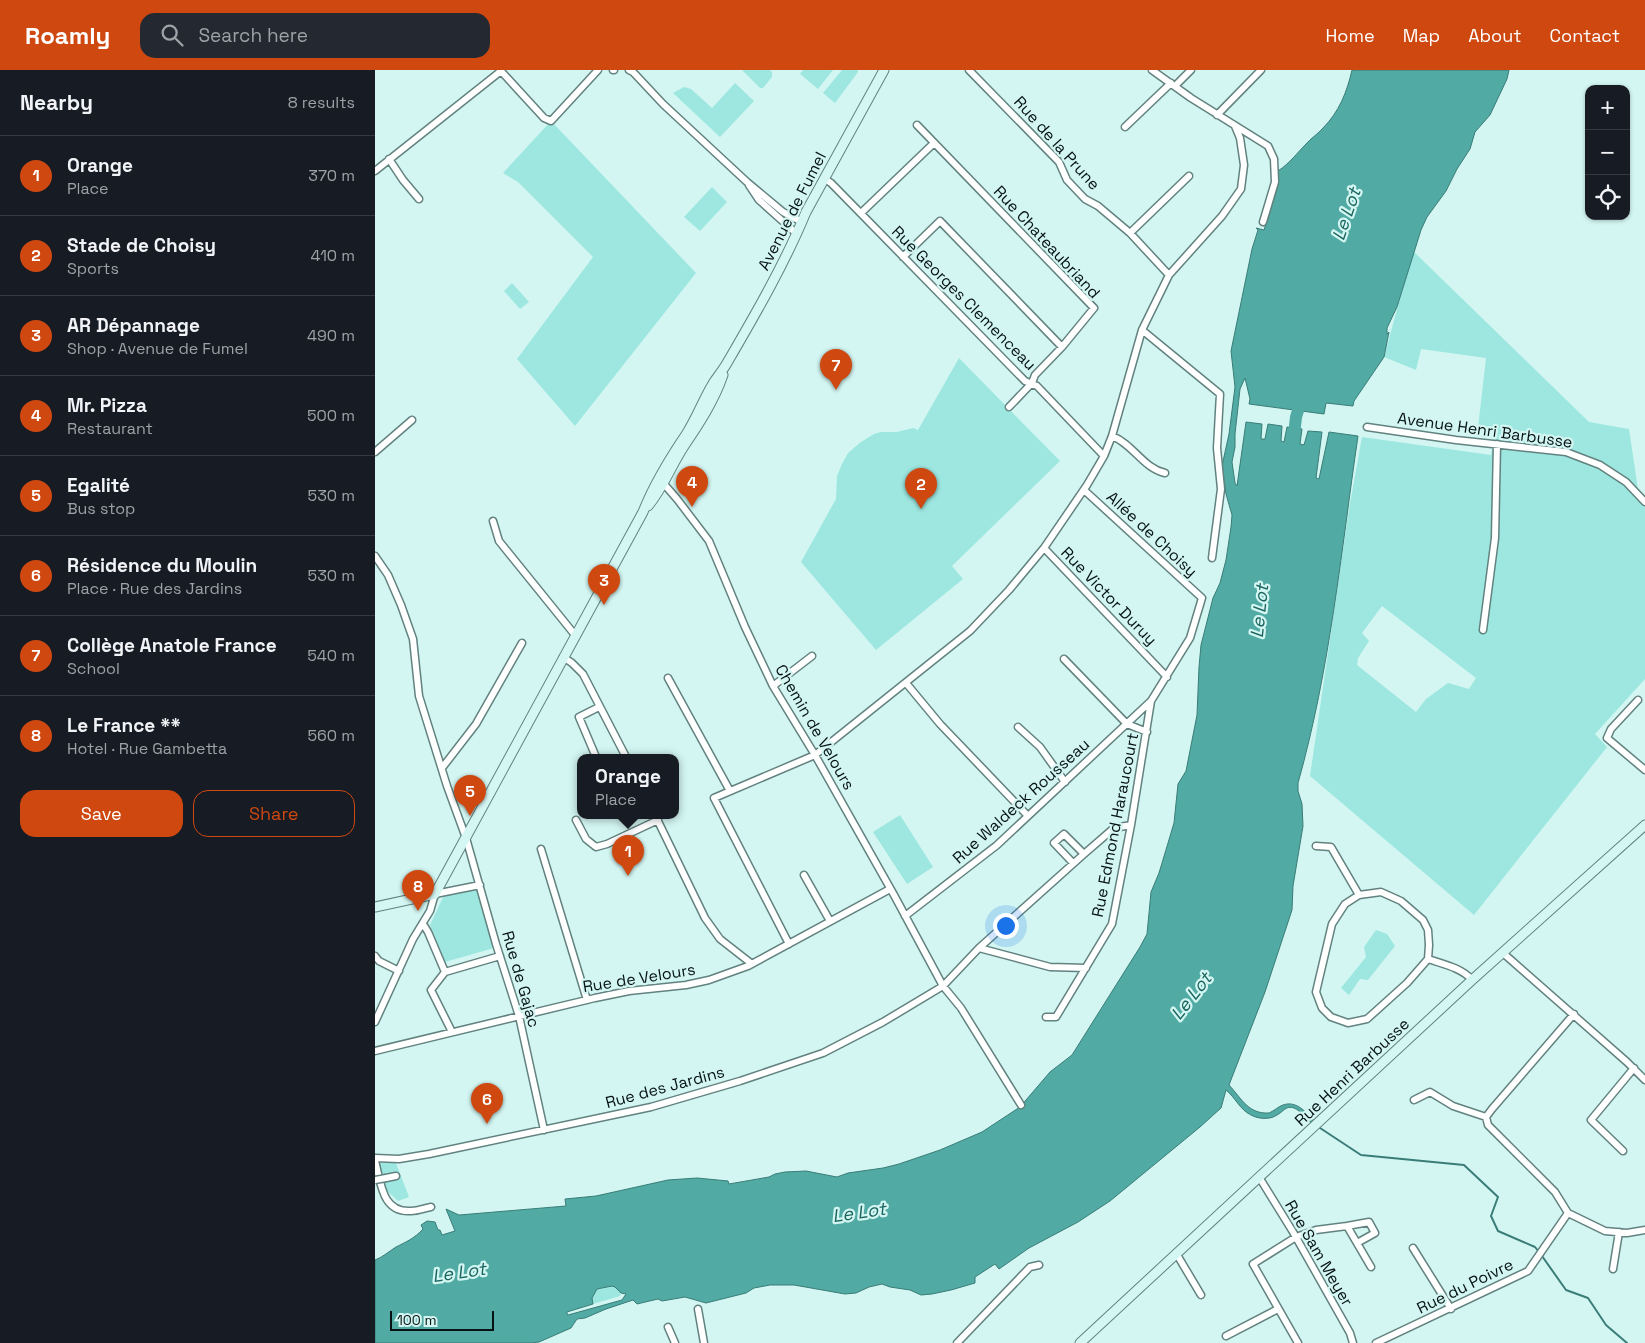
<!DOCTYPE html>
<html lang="en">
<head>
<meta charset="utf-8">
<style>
  :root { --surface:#171b24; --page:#242831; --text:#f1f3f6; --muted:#9ea1a6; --line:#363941; --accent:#ce4810 }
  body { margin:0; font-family:"Space Grotesk",sans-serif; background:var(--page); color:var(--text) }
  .controls { position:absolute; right:15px; top:15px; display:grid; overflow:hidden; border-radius:10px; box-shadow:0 1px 4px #0004 }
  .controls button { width:45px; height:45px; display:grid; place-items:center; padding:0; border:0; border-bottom:1px solid var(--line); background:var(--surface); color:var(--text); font:25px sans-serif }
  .scale { position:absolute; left:15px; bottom:12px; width:104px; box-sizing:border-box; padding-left:5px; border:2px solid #061312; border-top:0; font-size:14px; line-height:18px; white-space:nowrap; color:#061312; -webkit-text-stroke:4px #d3f6f2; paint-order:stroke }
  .you { position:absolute; left:630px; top:855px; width:18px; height:18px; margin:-12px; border:4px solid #fff; border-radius:50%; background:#1a73e8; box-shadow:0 0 0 8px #1a73e833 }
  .badge { display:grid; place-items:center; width:32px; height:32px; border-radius:50%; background:var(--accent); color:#fff; font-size:16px; font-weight:700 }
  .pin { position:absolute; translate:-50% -41px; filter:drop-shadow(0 1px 2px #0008) }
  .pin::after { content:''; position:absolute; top:26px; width:18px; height:15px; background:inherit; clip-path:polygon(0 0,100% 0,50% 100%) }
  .popup { position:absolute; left:202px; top:684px; width:102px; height:65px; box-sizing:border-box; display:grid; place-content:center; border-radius:10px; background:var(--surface); filter:drop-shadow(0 1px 4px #0005); font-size:16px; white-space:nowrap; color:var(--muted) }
  .popup b { font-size:19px; color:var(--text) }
  .popup::after { content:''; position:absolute; left:50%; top:100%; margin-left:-10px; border:10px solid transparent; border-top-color:var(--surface) }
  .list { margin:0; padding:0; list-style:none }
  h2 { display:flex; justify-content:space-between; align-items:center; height:65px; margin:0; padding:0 20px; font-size:21px }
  h2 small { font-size:16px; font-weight:400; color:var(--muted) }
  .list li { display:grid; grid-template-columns:32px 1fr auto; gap:15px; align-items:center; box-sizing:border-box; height:80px; padding:0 20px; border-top:1px solid var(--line) }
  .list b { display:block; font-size:19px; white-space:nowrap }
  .list p { margin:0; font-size:16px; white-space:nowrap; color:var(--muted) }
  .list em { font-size:16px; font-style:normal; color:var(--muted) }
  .actions { display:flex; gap:10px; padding:15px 20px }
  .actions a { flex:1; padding:11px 0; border:1px solid var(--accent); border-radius:15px; text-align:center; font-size:18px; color:var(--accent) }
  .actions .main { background:var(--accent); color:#fff }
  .icon { flex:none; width:28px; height:28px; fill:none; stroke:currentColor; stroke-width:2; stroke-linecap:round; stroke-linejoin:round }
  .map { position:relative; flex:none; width:1270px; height:1273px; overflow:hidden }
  header { display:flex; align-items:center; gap:30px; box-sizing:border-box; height:70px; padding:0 25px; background:var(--accent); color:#fff }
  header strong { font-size:24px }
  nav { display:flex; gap:28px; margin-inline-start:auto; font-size:18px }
  .search { width:350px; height:45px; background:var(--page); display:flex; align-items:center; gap:12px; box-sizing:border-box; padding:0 18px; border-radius:15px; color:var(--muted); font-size:19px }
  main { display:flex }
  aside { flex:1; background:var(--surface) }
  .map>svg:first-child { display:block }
  .green { fill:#9de7e0; fill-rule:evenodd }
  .water { fill:#51aaa3; stroke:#3a7d78; fill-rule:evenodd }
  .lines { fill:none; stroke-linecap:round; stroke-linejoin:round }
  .stream { stroke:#3a7d78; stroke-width:2 }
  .river { stroke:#51aaa3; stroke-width:12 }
  .street-casing { stroke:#62827f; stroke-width:9 }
  .secondary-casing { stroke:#62827f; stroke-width:11 }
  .street { stroke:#fff; stroke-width:6 }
  .secondary { stroke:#d5f7f4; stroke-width:9 }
  .street-bridge-casing { stroke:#62827f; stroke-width:9; stroke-linecap:butt }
  .street-bridge { stroke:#fff; stroke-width:6 }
  .labels { text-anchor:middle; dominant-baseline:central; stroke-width:4.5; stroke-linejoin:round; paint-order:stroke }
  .street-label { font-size:16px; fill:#061312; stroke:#d3f6f2 }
  .water-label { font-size:18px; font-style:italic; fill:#1a635e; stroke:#d3f6f2 }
</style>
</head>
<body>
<header>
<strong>Roamly</strong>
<div class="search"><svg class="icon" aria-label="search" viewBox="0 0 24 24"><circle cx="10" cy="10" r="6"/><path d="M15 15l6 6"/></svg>Search here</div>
<nav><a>Home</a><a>Map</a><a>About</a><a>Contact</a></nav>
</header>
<main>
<aside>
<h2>Nearby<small>8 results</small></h2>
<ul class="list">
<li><span class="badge">1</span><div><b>Orange</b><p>Place</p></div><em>370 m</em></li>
<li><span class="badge">2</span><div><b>Stade de Choisy</b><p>Sports</p></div><em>410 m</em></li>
<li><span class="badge">3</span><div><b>AR Dépannage</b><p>Shop · Avenue de Fumel</p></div><em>490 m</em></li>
<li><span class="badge">4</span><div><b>Mr. Pizza</b><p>Restaurant</p></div><em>500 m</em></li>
<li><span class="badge">5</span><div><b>Egalité</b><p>Bus stop</p></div><em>530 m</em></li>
<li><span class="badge">6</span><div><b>Résidence du Moulin</b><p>Place · Rue des Jardins</p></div><em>530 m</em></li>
<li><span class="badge">7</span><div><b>Collège Anatole France</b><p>School</p></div><em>540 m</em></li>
<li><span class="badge">8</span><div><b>Le France **</b><p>Hotel · Rue Gambetta</p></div><em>560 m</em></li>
</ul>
<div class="actions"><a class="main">Save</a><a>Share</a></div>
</aside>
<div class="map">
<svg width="1270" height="1273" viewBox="0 0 1270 1273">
  <rect width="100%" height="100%" fill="#d3f6f2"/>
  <path class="green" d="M367,0H395L397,2V7L388,18H385Z
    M428,0H458L443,19L425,4Z
    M467,0H483V2L460,33L448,23Z
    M360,13L379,31L345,67L298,23L309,17L316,19L337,38Z
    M176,51L321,203L200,356L142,289L218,187L143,112L128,103Z
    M337,117L352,132L325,161L309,147Z
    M1038,181L1214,352L1254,359L1264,426L1270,433V609L1220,664L1232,677L1099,845L935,706L974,439L987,367L1116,385L1120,363L1103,358L1111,288L1046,279L1041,300L1009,287ZM1007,536L1101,608L1094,619L1073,613L1051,629L1041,642L982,595L983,588L994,571L987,563Z
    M137,213L154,232L145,239L129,221Z
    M584,288L685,391L577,496L588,509L501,580L426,492L461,429L462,406L467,394L473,383L486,372L499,364L506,362H522L538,358L543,360Z
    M525,745L558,797L532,814L498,762Z
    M102,817L119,878L70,892L55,855L69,825Z
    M1001,860L1012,864L1020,876L993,910L985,909L974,925L966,918L991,887L989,877Z
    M3,1093H21L34,1127L23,1131L11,1120Z
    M237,1216L240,1217L246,1223L245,1226L218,1234L217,1228L222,1219Z"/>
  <path class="water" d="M977,0H1134L1132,9L1115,45L1100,62L1095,79L1082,99L1071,121L1052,147L1046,160L1022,237L1012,258V264L1014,262L1009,287L979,331L978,336L951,333L949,344L874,334L875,329L870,308L865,319L860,364V377L857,392L860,413L862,416L871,352L887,354L886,369H890L893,354L907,356L906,371L909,372L912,357L927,359L925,374L929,375L933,361L947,362L941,408L944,409L954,362L983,366C966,482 955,600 923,713V721L927,734L928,756L918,816L917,840L890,922L854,1015C867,1029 873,1044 894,1043C899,1041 904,1036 908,1035C922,1030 931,1043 940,1051L937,1054C932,1049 926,1041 919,1038C911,1035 908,1042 902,1045C895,1050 883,1049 876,1045C865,1040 860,1027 851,1020L846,1038L825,1057L735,1131L703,1152L654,1178L624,1199L620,1194L600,1207V1213L576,1220L557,1224L546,1225L535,1220L515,1217L507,1214L494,1217L481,1223L470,1224L419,1215H395L379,1218L371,1223L331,1233L310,1227L287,1231L283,1229L262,1234L258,1230L231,1239L210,1248L202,1249L196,1258L164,1272L156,1273H0V1190C8,1187 13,1182 21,1177C31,1172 40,1168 48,1159L46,1155L52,1151L60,1152L63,1160H65L67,1165L80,1161L71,1139L84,1145L191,1136L190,1129L221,1126L293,1110L322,1108L353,1111L354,1114L394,1107L400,1104L410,1102L431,1101L462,1107L473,1103L508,1098L524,1094L565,1080L607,1062L645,1037L675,1002L697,985L765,877L772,864L776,822L784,803L799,753L803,714L811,701L822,645L824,597L826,575L838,528L845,513L851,490L856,457L857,445L851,424L847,396L854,364L860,317L856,281L877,179L883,160L881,158L889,160L902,119L903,101C915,93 922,83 931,74C936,68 943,64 948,58C964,42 972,22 977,0ZM237,1216L240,1217L246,1223L251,1224L247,1230L193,1245L192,1244V1242L218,1234L217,1228L222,1219Z"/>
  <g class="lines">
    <path class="stream" d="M942,1056L986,1085L1089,1095L1123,1127L1116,1146L1123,1161L1160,1177L1164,1182
      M1167,1186L1191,1220L1213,1228L1231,1255L1252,1273"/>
    <path class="river" d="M918,374L921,347L928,325"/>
    <g class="street-casing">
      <path id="street" d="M125,0L169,48L176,51L223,0
        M238,0H239
        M254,0L258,2L288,34L372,112L408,142L427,152
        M594,0L684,92L692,110L710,129L723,136L755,163L794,205
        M777,0L816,28L893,76L899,89L900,112L888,152
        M800,16L816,0
        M842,45L886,0
        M542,55L719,238L687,277L660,305L657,313L634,337
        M750,57L796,13
        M14,89L28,110L44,129
        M0,101L126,1
        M450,109L456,113L650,311L662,316L729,386
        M374,115L384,130L422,164
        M486,143L559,73
        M755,163L814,106
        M528,187L565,151L687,277
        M767,260L845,324L842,378L846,419L837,488
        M992,357L1081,370L1191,382L1225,395L1251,412L1270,432
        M737,366C758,374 768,398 790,403
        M0,382L37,350
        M289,414L302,429L334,471L370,557L398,616L440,685L519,825L568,916L586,938L646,1035
        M118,451L124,471L200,565
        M0,486L13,505L26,535L38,569L44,626L72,716L91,768L121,874L144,946L169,1060
        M1108,560L1120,468L1122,374
        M188,587L197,593L208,604L251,687
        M689,589L752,654L772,662
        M792,607L669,478L712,415L729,386L737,366L767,260L794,205L847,146L866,119L869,95L865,68L860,56
        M293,608L355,721
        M531,613L565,654L653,746
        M398,616L437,586
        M1263,630L1236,659L1232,668L1270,700
        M643,657L665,677L690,712
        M221,687L204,647L224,637
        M67,698L101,654L147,573
        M280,745L330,848L345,869L377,894
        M201,750L211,769L221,777L232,774L283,750
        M941,776L956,777L984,825
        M166,779L212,930
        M698,793L679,773L689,764L709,784
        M429,805L455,851
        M1006,822L1026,831L1048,850L1053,860L1054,875L1053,889L1032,913L992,949L973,953L956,947L947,938L941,922L957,854L970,834L984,825Z
        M530,846L622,775L776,631
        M48,854L53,862L70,902
        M414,874L339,728L440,685L595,561L634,520L669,478
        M604,878L675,897L711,898
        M1128,883L1252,992L1270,1010
        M0,886L4,891L24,901
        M1053,889C1068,894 1087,898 1097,910
        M1199,944L1117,1039L1111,1047L1113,1055L1180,1122L1193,1143L1230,1161L1252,1163L1270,1160
        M671,947H681L737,854L756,755L776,631L815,568L827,528L709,420
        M0,952L38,869L55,841L60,824L105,815
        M77,962L56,920L70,902L125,886
        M0,981L220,928L254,921L311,915L334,910L373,896L515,819
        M1039,1030L1055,1022L1078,1036L1111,1047
        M1248,1081L1216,1050L1259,998
        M0,1088L24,1089L54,1084L276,1037L365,1011L448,983L508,952L568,916L604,878L709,784L739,758L756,755
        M0,1091C6,1113 7,1143 36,1141C43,1141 50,1138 56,1137
        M884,1107L918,1162L975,1263L978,1273
        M11,1108L21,1106
        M972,1156L994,1152L1000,1163L982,1173
        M1038,1178L1076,1239
        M801,1183L826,1225
        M1238,1199L1244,1162
        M323,1239L329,1273
        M293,1257L300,1273
        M851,1266L903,1239
        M582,1273L655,1197L664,1195
        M923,1273L878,1194L921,1167L941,1160L972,1156L996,1197
        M1001,1273L1153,1201L1193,1143"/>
    </g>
    <g class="secondary-casing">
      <path id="secondary" d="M273,436C288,418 296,396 309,376C324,354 339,331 348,305
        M0,837L60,824L268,442C279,414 295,388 312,363C322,347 329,328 339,312C343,306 348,300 352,293C380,245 410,193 431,142L509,0
        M705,1273L1097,910L1270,755"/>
    </g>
    <use href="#street" class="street"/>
    <use href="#secondary" class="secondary"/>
    <g class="street-bridge-casing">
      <path id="street-bridge" d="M0,1110L11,1108"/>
    </g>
    <use href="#street-bridge" class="street-bridge"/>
  </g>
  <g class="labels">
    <g class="street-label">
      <text transform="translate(682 73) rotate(48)">Rue de la Prune</text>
      <text transform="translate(417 141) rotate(-63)">Avenue de Fumel</text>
      <text transform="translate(672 172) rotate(47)">Rue Chateaubriand</text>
      <text transform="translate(589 228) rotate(45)">Rue Georges Clemenceau</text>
      <text transform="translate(1110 360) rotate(8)">Avenue Henri Barbusse</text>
      <text transform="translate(777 464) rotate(43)">Allée de Choisy</text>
      <text transform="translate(734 526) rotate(46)">Rue Victor Duruy</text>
      <text transform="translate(440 657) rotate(60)">Chemin de Velours</text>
      <text transform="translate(646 731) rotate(-42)">Rue Waldeck Rousseau</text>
      <text transform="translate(740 755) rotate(-79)">Rue Edmond Haraucourt</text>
      <text transform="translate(264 908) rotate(-9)">Rue de Velours</text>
      <text transform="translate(146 909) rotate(74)">Rue de Gajac</text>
      <text transform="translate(977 1002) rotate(-43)">Rue Henri Barbusse</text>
      <text transform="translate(290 1017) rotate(-15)">Rue des Jardins</text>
      <text transform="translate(944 1183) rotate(60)">Rue Sam Meyer</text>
      <text transform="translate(1090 1216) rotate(-26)">Rue du Poivre</text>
    </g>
    <g class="water-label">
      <text transform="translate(971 144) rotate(-71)">Le Lot</text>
      <text transform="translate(884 541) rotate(-84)">Le Lot</text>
      <text transform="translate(816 926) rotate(-52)">Le Lot</text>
      <text transform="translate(484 1142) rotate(-8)">Le Lot</text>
      <text transform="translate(84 1202) rotate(-8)">Le Lot</text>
    </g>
  </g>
</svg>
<div class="controls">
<button>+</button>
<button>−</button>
<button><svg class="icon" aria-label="locate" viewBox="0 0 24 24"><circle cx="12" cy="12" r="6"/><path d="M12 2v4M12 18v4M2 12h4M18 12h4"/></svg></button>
</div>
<div class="scale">100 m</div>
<div class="you"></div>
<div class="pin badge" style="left:253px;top:806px">1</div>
<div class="popup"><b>Orange</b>Place</div>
<div class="pin badge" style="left:546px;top:439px">2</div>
<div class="pin badge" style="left:229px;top:535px">3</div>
<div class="pin badge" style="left:317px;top:437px">4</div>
<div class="pin badge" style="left:95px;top:746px">5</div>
<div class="pin badge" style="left:112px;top:1054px">6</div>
<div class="pin badge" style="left:461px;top:320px">7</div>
<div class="pin badge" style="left:43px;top:841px">8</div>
</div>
</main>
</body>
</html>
